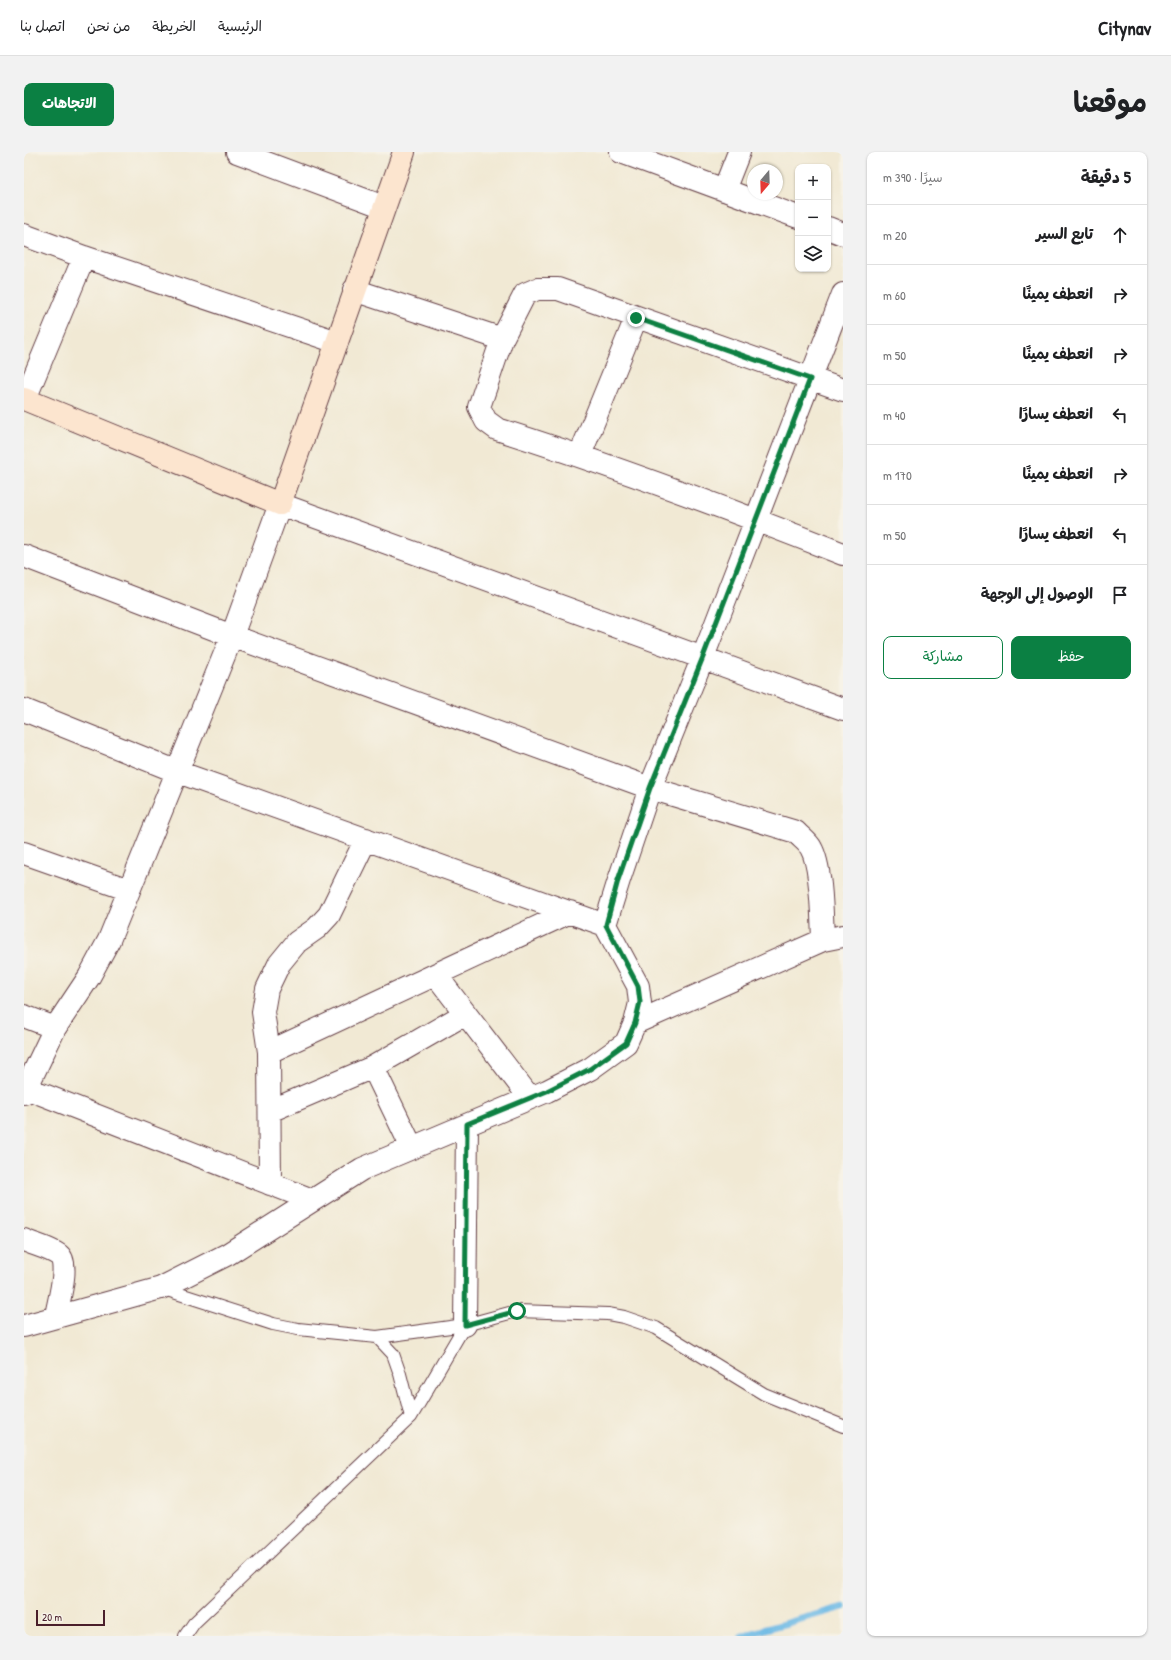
<!DOCTYPE html>
<html lang="ar">
<head>
<meta charset="utf-8">
<style>
  :root { --surface:#fff; --page:#f2f2f2; --text:#202124; --muted:#757577; --line:#e0e0e0; --accent:#0b8043 }
  body { margin:0; font-family:"Patrick Hand","Playpen Sans Arabic",sans-serif; background:var(--page); color:var(--text); direction:rtl }
  .controls { position:absolute; right:12px; top:12px; display:grid; overflow:hidden; border-radius:8px; box-shadow:0 1px 3px #0004 }
  .controls button { width:36px; height:36px; display:grid; place-items:center; padding:0; border:0; border-bottom:1px solid var(--line); background:var(--surface); color:var(--text); font:20px sans-serif }
  .compass { position:absolute; left:723px; top:12px; width:36px; height:36px; border-radius:50%; background:var(--surface); box-shadow:0 1px 3px #0004; rotate:199deg }
  .scale { position:absolute; left:12px; bottom:10px; width:69px; box-sizing:border-box; padding-left:4px; border:2px solid #4a1f2b; border-top:0; font-size:11px; line-height:14px; white-space:nowrap; color:#4a1f2b; -webkit-text-stroke:3px #f7f3e8; paint-order:stroke }
  .stop { position:absolute; width:12px; height:12px; margin:-9px; border:3px solid #0b8043; border-radius:50%; background:#fff }
  .stop.end { background:#0b8043; border-color:#fff; box-shadow:0 1px 4px #0008 }
  .list { margin:0; padding:0; list-style:none }
  h2 { display:flex; justify-content:space-between; align-items:center; height:52px; margin:0; padding:0 16px; font-size:17px }
  h2 small { font-size:13px; font-weight:400; color:var(--muted) }
  .list li { display:grid; grid-template-columns:26px 1fr auto; gap:12px; align-items:center; box-sizing:border-box; height:60px; padding:0 16px; border-top:1px solid var(--line) }
  .list b { display:block; font-size:15px; white-space:nowrap }
  .list em { font-size:13px; font-style:normal; color:var(--muted) }
  .actions { display:flex; gap:8px; padding:12px 16px }
  .actions a { flex:1; padding:9px 0; border:1px solid var(--accent); border-radius:8px; text-align:center; font-size:14px; color:var(--accent) }
  .actions .main { background:var(--accent); color:#fff }
  .icon { flex:none; width:22px; height:22px; fill:none; stroke:currentColor; stroke-width:2; stroke-linecap:round; stroke-linejoin:round }
  .map { position:relative; flex:none; width:819px; height:1484px; overflow:hidden; direction:ltr; border-radius:8px }
  header { display:flex; align-items:center; gap:24px; box-sizing:border-box; height:56px; padding:0 20px; background:var(--surface); border-bottom:1px solid var(--line) }
  header strong { font-size:19px }
  nav { display:flex; gap:22px; margin-inline-start:auto; font-size:14px }
  .intro { display:flex; align-items:center; justify-content:space-between; box-sizing:border-box; height:96px; padding:0 24px }
  h1 { margin:0; font-size:28px }
  .button { padding:10px 18px; border-radius:8px; background:var(--accent); color:#fff; font-size:14px; font-weight:700 }
  main { display:flex; gap:24px; padding:0 24px }
  aside { flex:1; background:var(--surface); border-radius:8px; box-shadow:0 1px 3px #0004 }
  .map>svg:first-child { display:block }
  .lines { fill:none; stroke-linecap:round; stroke-linejoin:round }
  .stream { stroke:#6cb9e5; stroke-width:7 }
  .lane-casing { stroke:#633d44; stroke-width:14 }
  .street-casing { stroke:#633d44; stroke-width:24 }
  .secondary-casing { stroke:#633d44; stroke-width:24 }
  .lane { stroke:#fff; stroke-width:12 }
  .street { stroke:#fff; stroke-width:22 }
  .secondary { stroke:#fce5cf; stroke-width:22 }
  .route { stroke:#0b8043; stroke-width:5 }
</style>
</head>
<body>
<header>
<strong>Citynav</strong>
<nav><a>الرئيسية</a><a>الخريطة</a><a>من نحن</a><a>اتصل بنا</a></nav>
</header>
<div class="intro"><h1>موقعنا</h1><a class="button">الاتجاهات</a></div>
<main>
<aside>
<h2>5 دقيقة<small>سيرًا · 390 m</small></h2>
<ul class="list">
<li><svg class="icon" aria-label="ahead" viewBox="0 0 24 24"><path d="M12 20V5M6 11l6-6 6 6"/></svg><div><b>تابع السير</b></div><em>20 m</em></li>
<li><svg class="icon" aria-label="right" viewBox="0 0 24 24"><path d="M7 20v-9h11M14 6l5 5-5 5"/></svg><div><b>انعطف يمينًا</b></div><em>60 m</em></li>
<li><svg class="icon" aria-label="right" viewBox="0 0 24 24"><path d="M7 20v-9h11M14 6l5 5-5 5"/></svg><div><b>انعطف يمينًا</b></div><em>50 m</em></li>
<li><svg class="icon" aria-label="left" viewBox="0 0 24 24"><path d="M17 20v-9H6M10 6l-5 5 5 5"/></svg><div><b>انعطف يسارًا</b></div><em>40 m</em></li>
<li><svg class="icon" aria-label="right" viewBox="0 0 24 24"><path d="M7 20v-9h11M14 6l5 5-5 5"/></svg><div><b>انعطف يمينًا</b></div><em>170 m</em></li>
<li><svg class="icon" aria-label="left" viewBox="0 0 24 24"><path d="M17 20v-9H6M10 6l-5 5 5 5"/></svg><div><b>انعطف يسارًا</b></div><em>50 m</em></li>
<li><svg class="icon" aria-label="arrive" viewBox="0 0 24 24"><path d="M6 21V4h12l-3 4 3 4H6"/></svg><div><b>الوصول إلى الوجهة</b></div></li>
</ul>
<div class="actions"><a class="main">حفظ</a><a>مشاركة</a></div>
</aside>
<div class="map">
<svg width="819" height="1484" viewBox="0 0 819 1484">
  <rect width="100%" height="100%" fill="#f7f3e8"/>
  <filter id="ink" filterUnits="userSpaceOnUse"><feTurbulence type="fractalNoise" baseFrequency=".025" numOctaves="2"/><feDisplacementMap in="SourceGraphic" scale="8" xChannelSelector="R" yChannelSelector="G"/><feConvolveMatrix kernelMatrix="1 2 1 2 8 2 1 2 1" color-interpolation-filters="sRGB"/></filter>
  <filter id="wash" filterUnits="userSpaceOnUse"><feTurbulence type="fractalNoise" baseFrequency=".012" numOctaves="4" result="noise"/><feDisplacementMap in="SourceGraphic" scale="16" xChannelSelector="R" yChannelSelector="G"/><feGaussianBlur stdDeviation="0.9" result="paint"/><feColorMatrix in="noise" values="0 0 0 0 0 0 0 0 0 0 0 0 0 0 0 0 0 1.4 0 .05"/><feComposite in="paint" operator="in"/></filter>
  <g filter="url(#wash)">
    <rect width="100%" height="100%" fill="#f1e9d4"/>
    <g class="lines">
      <path class="stream" d="M718,1484L819,1455"/>
    </g>
  </g>
  <g filter="url(#ink)">
    <g class="lines">
      <g class="lane-casing">
        <path id="lane" d="M137,1136L249,1172L274,1177L353,1185L441,1173L493,1159L584,1162L600,1165L632,1176L740,1242L819,1274
          M353,1185L369,1202L376,1222L387,1265
          M161,1484L170,1471L387,1265L441,1173"/>
      </g>
      <g class="street-casing">
        <path id="street" d="M213,0L360,55
          M597,0L774,65
          M700,38L715,0
          M804,76L819,82
          M0,83L60,105L313,190
          M330,138L478,187
          M819,238L534,137H513L501,142L478,187L455,255L462,269L473,277C590,314 705,357 819,402
          M1,247L60,105
          M556,303L612,166
          M0,404L208,484L626,636L772,680C776,685 784,690 787,696C798,715 798,766 799,788
          M0,558L154,620L581,773
          M0,701L105,738
          M412,823L506,946
          M0,864L31,876
          M611,871L799,788L819,784
          M245,900L546,760
          M349,915L388,996
          M2,936L288,1048
          M0,941L31,876L65,825L85,788L208,484L256,352L819,557
          M246,959L349,915L441,862
          M246,1032L245,900L239,860L243,837L255,812L273,790L293,776L305,763L342,687
          M0,1088C11,1093 25,1096 35,1103C46,1111 34,1151 32,1164
          M441,1173L443,973
          M0,1174L137,1136L204,1102L338,1017L523,939L566,917L602,891L611,871L616,851L614,834L581,773L595,728L626,636L679,505L819,142"/>
      </g>
      <g class="secondary-casing">
        <path id="secondary" d="M0,247L256,352L380,0"/>
      </g>
      <use href="#lane" class="lane"/>
      <use href="#street" class="street"/>
      <use href="#secondary" class="secondary"/>
    </g>
  </g>
  <g class="lines" filter="url(#ink)">
    <path class="route" d="M493,1159L441,1173L443,972L523,939L566,917L602,891L611,871L616,850L614,834L582,773L594,728L626,636L679,505L786,227L612,166"/>
  </g>
</svg>
<div class="controls">
<button>+</button>
<button>−</button>
<button><svg class="icon" aria-label="layers" viewBox="0 0 24 24"><path d="M12 4l9 5-9 5-9-5zM3 14l9 5 9-5"/></svg></button>
</div>
<svg class="compass" viewBox="-18 -18 36 36"><path d="M0-13l5 13h-10z" fill="#e53935"/><path d="M0 13l5-13h-10z" fill="#757577"/></svg>
<div class="scale">20 m</div>
<div class="stop" style="left:493px;top:1159px"></div>
<div class="stop end" style="left:612px;top:166px"></div>
</div>
</main>
</body>
</html>
